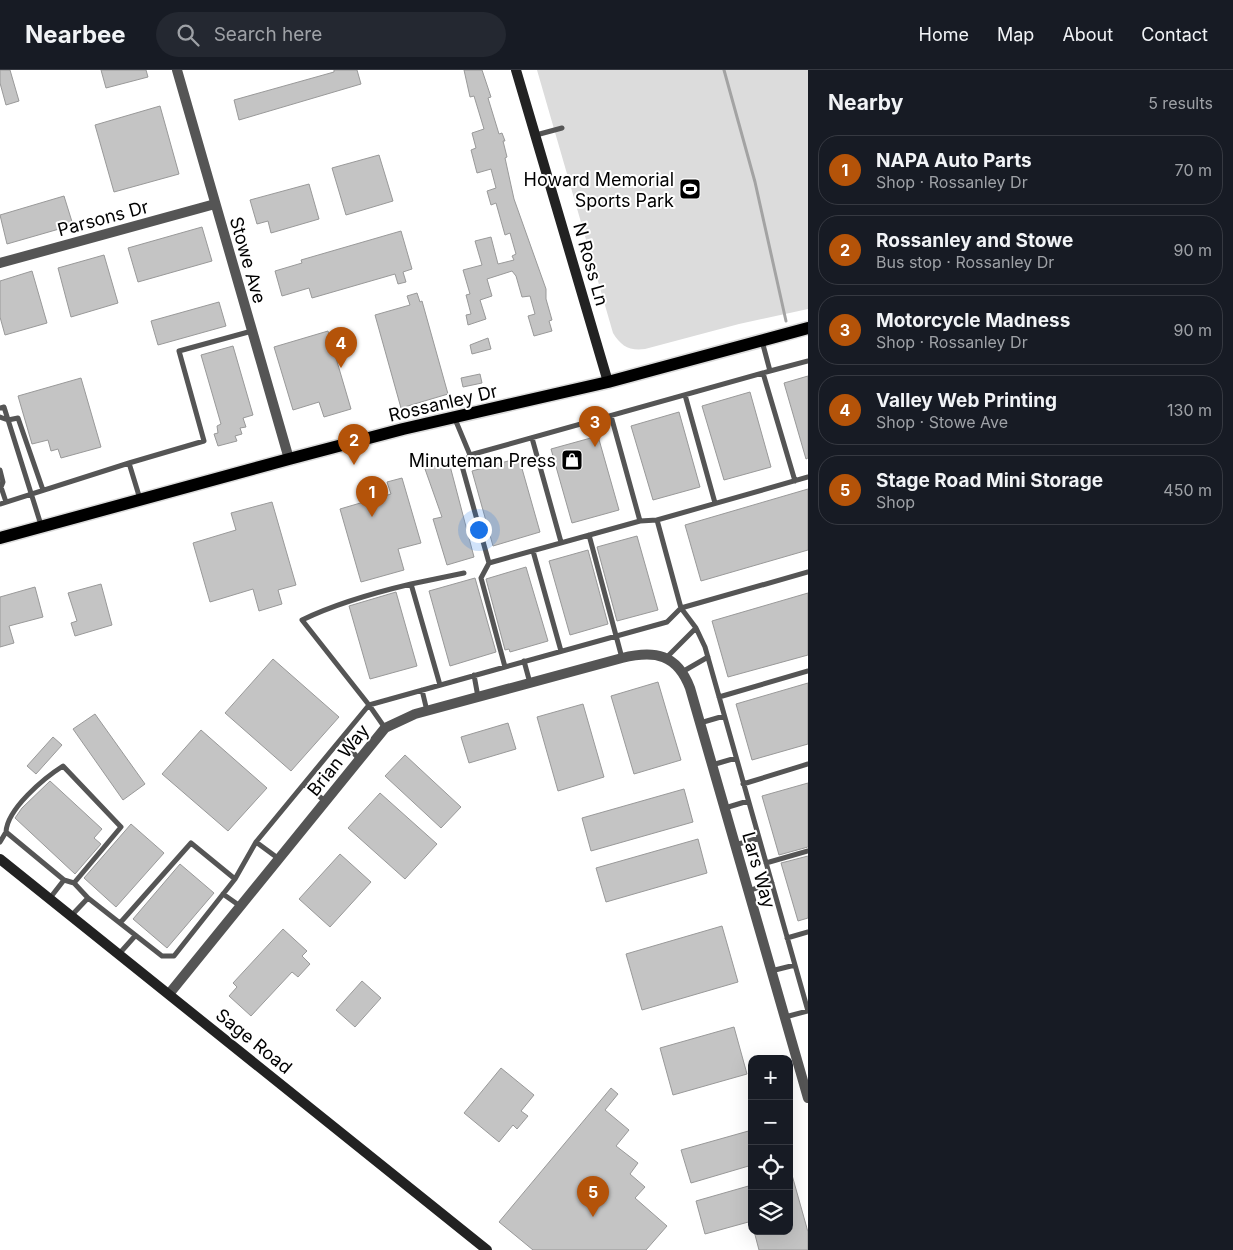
<!DOCTYPE html>
<html lang="en">
<head>
<meta charset="utf-8">
<style>
  :root { --surface:#171b24; --page:#242831; --text:#f1f3f6; --muted:#9ea1a6; --line:#363941; --accent:#b45309 }
  body { margin:0; font-family:Inter,sans-serif; background:var(--page); color:var(--text) }
  .controls { position:absolute; right:15px; bottom:15px; display:grid; overflow:hidden; border-radius:10px; box-shadow:0 5px 20px #0002 }
  .controls button { width:45px; height:45px; display:grid; place-items:center; padding:0; border:0; border-bottom:1px solid var(--line); background:var(--surface); color:var(--text); font:25px sans-serif }
  .you { position:absolute; left:478px; top:459px; width:18px; height:18px; margin:-12px; border:4px solid #fff; border-radius:50%; background:#1a73e8; box-shadow:0 0 0 8px #1a73e833 }
  .badge { display:grid; place-items:center; width:32px; height:32px; border-radius:50%; background:var(--accent); color:#fff; font-size:16px; font-weight:700 }
  .pin { position:absolute; translate:-50% -41px; filter:drop-shadow(0 1px 2px #0008) }
  .pin::after { content:''; position:absolute; top:26px; width:18px; height:15px; background:inherit; clip-path:polygon(0 0,100% 0,50% 100%) }
  .list { margin:0; padding:0; list-style:none }
  h2 { display:flex; justify-content:space-between; align-items:center; height:65px; margin:0; padding:0 20px; font-size:21px }
  h2 small { font-size:16px; font-weight:400; color:var(--muted) }
  .list li { display:grid; grid-template-columns:32px 1fr auto; gap:15px; align-items:center; box-sizing:border-box; height:70px; margin:0 10px 10px; padding:0 10px; border:1px solid var(--line); border-radius:20px }
  .list b { display:block; font-size:19px; white-space:nowrap }
  .list p { margin:0; font-size:16px; white-space:nowrap; color:var(--muted) }
  .list em { font-size:16px; font-style:normal; color:var(--muted) }
  .icon { flex:none; width:28px; height:28px; fill:none; stroke:currentColor; stroke-width:2; stroke-linecap:round; stroke-linejoin:round }
  .map { position:relative; flex:none; width:808px; height:1180px; overflow:hidden }
  header { display:flex; align-items:center; gap:30px; box-sizing:border-box; height:70px; padding:0 25px; background:var(--surface); border-bottom:1px solid var(--line) }
  header strong { font-size:24px }
  nav { display:flex; gap:28px; margin-inline-start:auto; font-size:18px }
  .search { width:350px; height:45px; background:var(--page); display:flex; align-items:center; gap:12px; box-sizing:border-box; padding:0 18px; border-radius:28px; color:var(--muted); font-size:19px }
  main { display:flex }
  aside { flex:1; background:var(--surface) }
  .map>svg:first-child { display:block }
  .green { fill:#dcdcdc }
  .lines { fill:none; stroke-linecap:round; stroke-linejoin:round }
  .stream { stroke:#a3a3a3; stroke-width:3 }
  .building { fill:#c4c4c4; stroke:#999 }
  .primary-casing { stroke:#dbdbdb; stroke-width:15 }
  .service { stroke:#555; stroke-width:5 }
  .minor { stroke:#555; stroke-width:10 }
  .secondary { stroke:#222; stroke-width:10 }
  .primary { stroke:#000; stroke-width:12 }
  .labels { text-anchor:middle; dominant-baseline:central; stroke-width:4; stroke-linejoin:round; paint-order:stroke }
  .poi-label { font-size:18px; fill:#000; stroke:#fff; text-anchor:end }
  .street-label { font-size:18px; fill:#000; stroke:#fff }
</style>
</head>
<body>
<header>
<strong>Nearbee</strong>
<div class="search"><svg class="icon" aria-label="search" viewBox="0 0 24 24"><circle cx="10" cy="10" r="6"/><path d="M15 15l6 6"/></svg>Search here</div>
<nav><a>Home</a><a>Map</a><a>About</a><a>Contact</a></nav>
</header>
<main>
<div class="map">
<svg width="808" height="1180" viewBox="0 0 808 1180">
  <rect width="100%" height="100%" fill="#fff"/>
  <path class="green" d="M537,0H808V239L739,254L645,279C629,281 621,276 613,263Z"/>
  <g class="lines">
    <path class="stream" d="M724,0L755,112L786,251"/>
  </g>
  <path class="building" d="M0,0H10L19,31L6,35L0,13Z
    M101,0H146L148,7L106,18Z
    M334,0H357L361,14L239,50L234,30L334,2Z
    M464,0H482L491,27L488,28L499,64L502,63L505,71H503L507,87L505,88L514,129L546,219V229L552,250L549,251L552,261L534,266L528,246L535,244L530,226L522,227L516,206L512,201L487,209L492,226L480,230L486,249L468,255L466,245L471,244L466,225L470,224L463,200L482,195L475,171L491,167L498,194L514,190L512,186L516,184L510,163L505,165L496,133L491,135L487,121L496,118L491,99L477,103L471,80L476,78L472,63L484,59L474,26L470,27Z
    M160,36L179,104L114,122L95,55Z
    M379,85L393,131L346,145L332,98Z
    M309,114L319,149L271,163L268,151L257,154L250,130Z
    M64,126L73,155L7,174L0,145Z
    M202,157L212,191L138,212L128,178Z
    M401,161L412,199L403,202L406,212L398,214L395,204L312,228L309,218L282,226L275,201L302,193L301,190Z
    M104,185L118,233L71,247L58,198Z
    M32,201L47,253L5,265L0,247V211Z
    M417,223L420,232L422,231L448,324L401,338L375,245L410,235L407,226Z
    M219,232L226,256L158,275L151,251Z
    M328,261L351,339L324,347L319,332L293,340L274,277Z
    M488,268L491,279L472,284L470,275Z
    M233,276L253,345L243,348L246,357L240,358L242,364L235,366L237,371L218,376L214,364L218,363L217,356L221,354L201,285Z
    M480,304L482,313L463,317L461,308Z
    M808,306V388L806,389L784,313Z
    M81,308L101,377L61,388L58,379L51,381L48,370L32,374L18,326Z
    M750,322L771,397L724,410L702,336Z
    M679,342L700,417L653,430L631,356Z
    M598,366L619,440L572,453L551,379Z
    M519,388L540,462L493,476L472,401Z
    M449,392L474,487L447,495L433,449L442,447L425,399Z
    M402,408L421,473L398,479L404,500L361,512L340,439L391,424L387,412Z
    M808,419V480L701,511L685,455Z
    M272,432L296,515L278,520L282,534L259,541L253,519L210,532L193,473L236,460L231,443Z
    M637,466L658,540L617,551L597,477Z
    M588,480L608,554L570,565L549,491Z
    M526,497L548,571L510,582L509,579L505,580L486,509Z
    M475,508L496,582L450,596L429,521Z
    M101,514L112,555L75,566L71,553L77,551L68,523Z
    M35,517L43,547L9,556L14,573L0,577V527Z
    M396,522L417,596L370,609L349,536Z
    M808,523V585L728,607L712,551Z
    M273,589L339,647L291,701L225,643Z
    M658,612L681,690L634,704L611,626Z
    M808,613V674L752,690L736,634Z
    M583,634L604,707L558,721L537,647Z
    M95,644L145,714L123,730L73,659Z
    M508,653L516,679L469,693L461,667Z
    M201,660L267,718L228,761L162,704Z
    M53,667L62,675L36,704L27,696Z
    M405,685L461,737L441,758L385,706Z
    M50,711L102,759L94,768L101,774L75,804L15,748L22,738Z
    M808,713V777L779,785L762,726Z
    M684,719L693,752L591,781L582,748Z
    M380,723L437,774L405,809L348,758Z
    M131,754L164,783L116,837L84,808Z
    M698,769L707,803L606,832L596,798Z
    M340,784L371,812L330,857L299,829Z
    M808,786V848L798,851L781,793Z
    M180,794L214,823L167,878L133,849Z
    M722,856L738,912L642,940L626,884Z
    M283,859L307,881L302,886L310,894L298,907L292,902L251,946L229,926L237,917L233,913Z
    M362,911L381,928L355,957L336,940Z
    M734,957L747,1004L673,1025L660,978Z
    M501,998L534,1025L521,1041L528,1046L517,1059L513,1055L499,1072L464,1043Z
    M611,1018L618,1024L605,1040L629,1060L616,1076L638,1093L630,1104L645,1117L635,1128L667,1156L646,1180H533L499,1152Z
    M752,1060V1095L691,1113L681,1080Z
    M792,1105L808,1162V1180H759L754,1161H789V1106Z
    M752,1115V1151L705,1164L696,1131Z"/>
  <g class="lines">
    <g class="primary-casing">
      <path id="primary" d="M0,468L289,389L403,359L608,312L808,258"/>
    </g>
    <path class="service" d="M536,65L562,58
      M770,301L808,291
      M763,303L795,411
      M685,325L715,433
      M0,338L4,337L41,455
      M611,346L640,451
      M0,347L8,350L18,348L43,420
      M455,349L470,385L770,301L762,271
      M532,368L561,472
      M470,385L462,396L489,493L640,451L657,450
      M0,400L3,412L1,417
      M808,407L657,450L681,538L808,502
      M0,414L6,432
      M140,429L129,393L204,371L179,281L252,261
      M0,434L129,393
      M589,465L622,588
      M533,481L561,581
      M489,493L481,508L505,597L667,552L681,538L696,558L705,577L808,941
      M411,514L464,503
      M666,588L696,558
      M524,591L530,613
      M682,602L708,587
      M474,605L478,627
      M440,615L411,514C373,523 337,533 302,550L369,635L505,597
      M422,620L427,641
      M719,627L808,601
      M700,653L724,646
      M341,669L359,689
      M712,695L736,688
      M304,714L325,731
      M743,714L808,694
      M725,738L748,731
      M6,762C7,739 44,708 63,696L121,757L74,813
      M0,772L6,762L64,810L74,813L88,828L162,886H174L235,809L256,772L369,635L385,658
      M256,772L279,789
      M735,775L759,768
      M766,793L808,781
      M748,821L772,813
      M223,824L240,836
      M50,828L64,810
      M71,846L88,828
      M120,853L191,773L235,809
      M787,868L808,862
      M119,884L135,866
      M771,901L795,895
      M785,947L808,941"/>
    <path class="minor" d="M177,0L289,389
      M0,193L215,134
      M169,924L385,658L415,644L622,588C655,580 677,584 690,618L808,1028"/>
    <path class="secondary" d="M516,0L608,312
      M0,789L487,1180"/>
    <use href="#primary" class="primary"/>
  </g>
  <defs>
    <g id="stadium-square" transform="scale(1.125)"><rect x="-9" y="-9" width="18" height="18" rx="4" fill="#000" stroke="#fff"/><path d="M0-5a6.5 5 0 1 0 0 10a6.5 5 0 1 0 0-10ZM-3.5-1.8h7v3.6h-7Z" fill="#fff"/></g>
    <g id="shop-square" transform="scale(1.125)"><rect x="-9" y="-9" width="18" height="18" rx="4" fill="#000" stroke="#fff"/><path d="M-5-2.5h2.3a2.7 3.5 0 0 1 5.4 0H5L5.5 6h-11ZM-1.5-2.5h3a1.5 2.3 0 0 0-3 0Z" fill="#fff"/></g>
  </defs>
  <g fill-rule="evenodd">
    <use href="#stadium-square" x="690" y="119"/>
    <use href="#shop-square" x="572" y="390"/>
  </g>
  <g class="labels">
    <g class="poi-label">
      <text x="674" y="109">Howard Memorial<tspan x="674" dy="21">Sports Park</tspan></text>
      <text x="556" y="390">Minuteman Press</text>
    </g>
    <g class="street-label">
      <text transform="translate(103 148) rotate(-15)">Parsons Dr</text>
      <text transform="translate(248 190) rotate(74)">Stowe Ave</text>
      <text transform="translate(591 194) rotate(74)">N Ross Ln</text>
      <text transform="translate(443 333) rotate(-13)">Rossanley Dr</text>
      <text transform="translate(338 690) rotate(-51)">Brian Way</text>
      <text transform="translate(759 800) rotate(74)">Lars Way</text>
      <text transform="translate(254 971) rotate(39)">Sage Road</text>
    </g>
  </g>
</svg>
<div class="controls">
<button>+</button>
<button>−</button>
<button><svg class="icon" aria-label="locate" viewBox="0 0 24 24"><circle cx="12" cy="12" r="6"/><path d="M12 2v4M12 18v4M2 12h4M18 12h4"/></svg></button>
<button><svg class="icon" aria-label="layers" viewBox="0 0 24 24"><path d="M12 4l9 5-9 5-9-5zM3 14l9 5 9-5"/></svg></button>
</div>
<div class="you"></div>
<div class="pin badge" style="left:372px;top:447px">1</div>
<div class="pin badge" style="left:354px;top:395px">2</div>
<div class="pin badge" style="left:595px;top:377px">3</div>
<div class="pin badge" style="left:341px;top:298px">4</div>
<div class="pin badge" style="left:593px;top:1147px">5</div>
</div>
<aside>
<h2>Nearby<small>5 results</small></h2>
<ul class="list">
<li><span class="badge">1</span><div><b>NAPA Auto Parts</b><p>Shop · Rossanley Dr</p></div><em>70 m</em></li>
<li><span class="badge">2</span><div><b>Rossanley and Stowe</b><p>Bus stop · Rossanley Dr</p></div><em>90 m</em></li>
<li><span class="badge">3</span><div><b>Motorcycle Madness</b><p>Shop · Rossanley Dr</p></div><em>90 m</em></li>
<li><span class="badge">4</span><div><b>Valley Web Printing</b><p>Shop · Stowe Ave</p></div><em>130 m</em></li>
<li><span class="badge">5</span><div><b>Stage Road Mini Storage</b><p>Shop</p></div><em>450 m</em></li>
</ul>
</aside>
</main>
</body>
</html>
